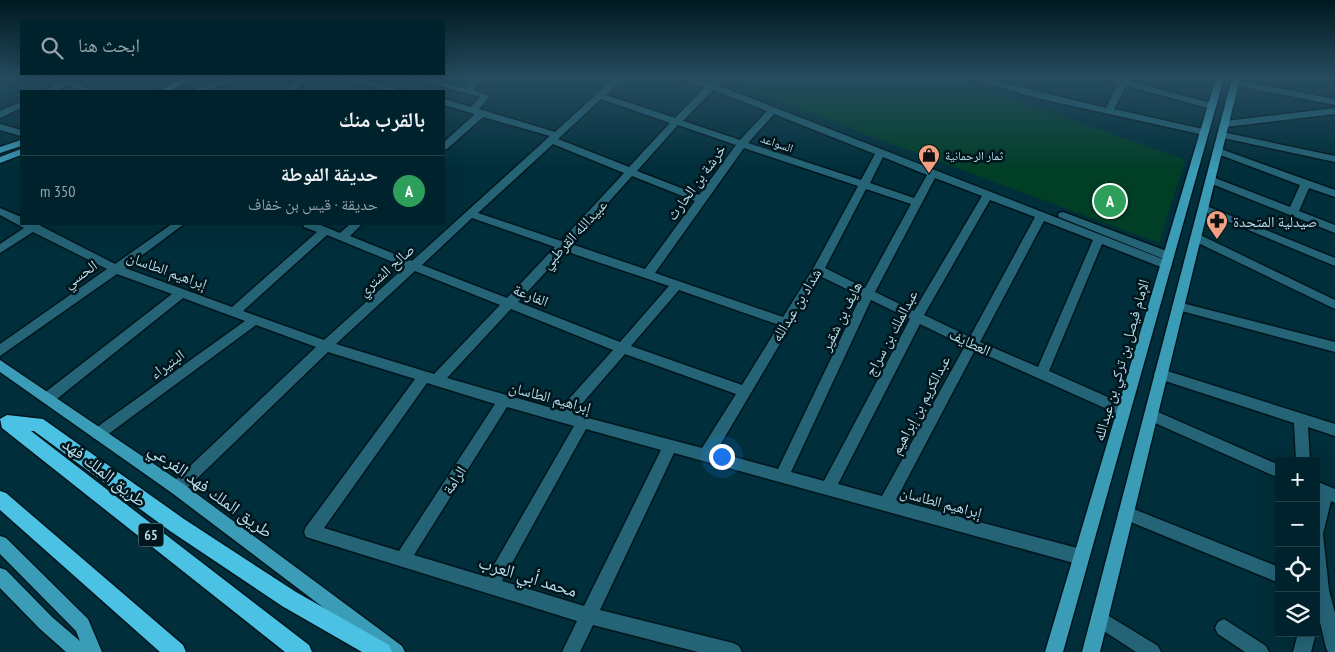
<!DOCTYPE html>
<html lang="ar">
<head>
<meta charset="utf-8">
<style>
  :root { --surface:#00222c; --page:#0e2f38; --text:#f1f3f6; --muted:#95a4a9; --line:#223f48; --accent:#d93025 }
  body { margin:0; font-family:"PT Sans Narrow","Noto Naskh Arabic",sans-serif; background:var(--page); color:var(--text); direction:rtl }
  .controls { position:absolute; right:15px; bottom:15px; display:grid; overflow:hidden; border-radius:0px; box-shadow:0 5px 20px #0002 }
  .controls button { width:45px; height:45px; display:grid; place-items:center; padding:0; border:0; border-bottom:1px solid var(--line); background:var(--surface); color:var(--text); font:25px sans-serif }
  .you { position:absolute; left:721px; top:456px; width:18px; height:18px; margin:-12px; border:4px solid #fff; border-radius:50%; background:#1a73e8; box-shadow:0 0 0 8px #1a73e833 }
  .badge { display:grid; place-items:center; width:32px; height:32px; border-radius:50%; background:var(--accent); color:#fff; font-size:16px; font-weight:700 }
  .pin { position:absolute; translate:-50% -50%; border:2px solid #fff; box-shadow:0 1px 5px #0006 }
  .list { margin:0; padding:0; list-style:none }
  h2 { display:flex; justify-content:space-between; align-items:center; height:65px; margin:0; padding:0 20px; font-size:21px }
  h2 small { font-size:16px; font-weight:400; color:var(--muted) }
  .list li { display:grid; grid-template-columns:32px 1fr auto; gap:15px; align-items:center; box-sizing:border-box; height:70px; padding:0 20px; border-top:1px solid var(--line) }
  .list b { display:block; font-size:19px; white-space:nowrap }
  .list p { margin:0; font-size:16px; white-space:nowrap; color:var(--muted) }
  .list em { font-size:16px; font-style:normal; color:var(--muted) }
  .icon { flex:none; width:28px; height:28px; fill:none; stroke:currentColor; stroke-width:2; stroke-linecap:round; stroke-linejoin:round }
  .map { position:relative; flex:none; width:1335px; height:652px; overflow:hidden; direction:ltr }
  .search { position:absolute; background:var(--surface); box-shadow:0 5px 20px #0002; left:20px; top:20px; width:425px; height:55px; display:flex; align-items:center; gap:12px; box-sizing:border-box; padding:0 18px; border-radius:0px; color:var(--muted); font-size:19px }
  .panel { position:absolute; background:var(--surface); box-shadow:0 5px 20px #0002; left:20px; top:90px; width:425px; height:135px; border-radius:0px; direction:rtl }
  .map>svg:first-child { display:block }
  .green { fill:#003e26 }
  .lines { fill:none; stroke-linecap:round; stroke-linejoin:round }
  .minor-casing { stroke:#00151c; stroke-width:3 }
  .major-casing { stroke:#00151c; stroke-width:3 }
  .highway-casing { stroke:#00151c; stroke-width:3 }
  .minor { fill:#246476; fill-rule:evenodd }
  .major { fill:#3b9cb7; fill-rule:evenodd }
  .highway { fill:#4bc1e3; fill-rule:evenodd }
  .labels { text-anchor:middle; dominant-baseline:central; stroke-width:5; stroke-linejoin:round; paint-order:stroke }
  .far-street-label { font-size:12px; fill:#b7deea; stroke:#00151c }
  .far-poi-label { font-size:12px; fill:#b7deea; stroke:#00151c; text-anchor:start }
  .shield { fill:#00151c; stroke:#80a2ac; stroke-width:1 }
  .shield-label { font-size:14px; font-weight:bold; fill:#b7deea }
  .street-label { font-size:15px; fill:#b7deea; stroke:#00151c }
  .poi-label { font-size:15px; fill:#b7deea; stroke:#00151c; text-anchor:start }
  .near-street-label { font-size:18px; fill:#b7deea; stroke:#00151c }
</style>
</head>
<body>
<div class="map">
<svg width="1335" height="652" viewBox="0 0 1335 652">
  <rect width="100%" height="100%" fill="#002e3a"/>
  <path class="green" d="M732,78H953L1185,160L1159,243L728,83Z"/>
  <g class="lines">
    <g class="minor-casing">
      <path id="minor" d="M54,78H74V82L94,91H83L68,85L55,91H44L60,82Z
        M228,78H242L204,91H191Z
        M301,78H311L293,91H283Z
        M343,78H358L402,91H388Z
        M412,78H427L464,88L475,78H485L473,90L490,96L479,109L555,132L614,78H623L606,95L675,118L705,87L680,78H694L709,83L714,78H723L717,85L1170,262L1172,265L1170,268L1166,269L1102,244L1049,371L1128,406L1130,410L1128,414L1123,416L1118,414L975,350L896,500L1081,549L1087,552L1089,557L1087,562L1081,565L674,453L600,610L733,643L739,646L742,652H698L593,625L580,652H562L577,621L306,537L304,532L306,527L415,379L328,352L182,493L177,495L172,493L170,488L172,483L316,347L256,325L103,438L98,440L93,438L91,434L93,430L245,321L183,298L53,402L48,403L43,402L41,398L43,394L172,294L117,274L0,356V344L107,269L33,232L0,253V244L24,228L0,215V208L21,217V224H37L115,264L172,224H184L125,268L232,307L317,232L304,227L303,224H318L340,233L350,224H362L350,236L412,261L550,136L483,117L447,149L444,150V142L475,114L444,105V99L471,107L480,97ZM713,90L767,111L740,140L683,121ZM601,99L670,123L629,167L558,139ZM774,114L875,154L861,180L748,143ZM678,125L736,145L699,195L637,171ZM553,144L624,173L561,241L478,213ZM744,148L858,186L813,269L783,317L655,273ZM883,157L927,175L914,198L870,183ZM632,176L695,201L645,269L571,244ZM935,178L982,196L914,311L875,292ZM866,189L911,204L865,288L825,268ZM990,200L1035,217L970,337L924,315ZM472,218L555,247L507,298L422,265ZM1044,221L1093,240L1038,367L980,342ZM327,235L405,267L324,340L243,311ZM565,251L669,286L620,342L518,302ZM415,271L500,305L434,374L336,344ZM820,276L861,296L778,469L716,452ZM679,290L779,325L742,385L631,346ZM871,300L910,319L824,481L791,472ZM511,309L613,350L559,410L447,378ZM920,324L965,346L882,496L838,484ZM625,354L736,394L702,448L573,414ZM427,383L495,404L399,551L324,528ZM507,407L574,426L487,577L414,555ZM586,429L661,450L584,606L502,581Z
        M968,78H983L1106,108L1118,84L1103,78H1129L1128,81L1215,104L1217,106L1212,109L1126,86L1114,109L1207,130V134L1204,135L1037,98Z
        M1236,80L1335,99V105L1233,85L1232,83Z
        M21,102V108L0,118V111Z
        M1335,108V114L1225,127L1220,124L1225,121Z
        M0,124L21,130V136L0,130Z
        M1222,132L1335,156V162L1219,137L1217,135Z
        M1218,148L1335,190V197L1309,188L1299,211L1335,225V233L1207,182L1206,180L1207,178H1215L1290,207L1300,185L1215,153V149Z
        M1204,205L1335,258V266L1200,210L1199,208Z
        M1063,212L1172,253L1174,256L1172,259H1164L1059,217L1058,215L1059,213Z
        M1196,233L1335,300V309L1192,240L1190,237Z
        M1178,302L1335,342V352L1174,309L1172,306L1174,303Z
        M1161,369L1335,424V436L1308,427L1310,461H1296L1294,423L1156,378L1154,374L1156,370Z
        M1151,409L1279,465V478L1146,419L1144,415L1146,411Z
        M1316,481L1335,489V503L1331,501L1323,534L1329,590L1335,613V652H1328L1326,648L1316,605Z
        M1126,506L1279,567V583L1121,518L1118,513L1121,508Z
        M1099,610L1158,646L1161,652H1136L1093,624L1091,618L1093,612Z
        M1224,619L1266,646L1269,652H1245L1218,634L1215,628L1218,622Z
        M1298,633H1316L1311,652H1293Z"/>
    </g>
    <g class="major-casing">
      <path id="major" d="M183,78H194L170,91H159Z
        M1216,78H1224L1063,652H1045Z
        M1232,78H1240L1100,652H1082Z
        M21,140V146L0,153V147Z
        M21,149V155L0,163V157Z
        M0,360L182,483L402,646L405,652H382L172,493L0,372Z
        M0,536L6,538L88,619L102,652H66L40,629L0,588V568L6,570L52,617L80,641L76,631L0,554Z"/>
    </g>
    <g class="highway-casing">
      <path id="highway" d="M7,415L43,419L184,519L296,592L389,645L392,652H362L282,606L170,531L34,431H31L309,645L312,652H285L2,428L0,419Z
        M0,491L6,493L183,645L186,652H160L0,510Z"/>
    </g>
    <use href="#minor" class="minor"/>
    <use href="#major" class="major"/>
    <use href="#highway" class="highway"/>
  </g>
  <linearGradient id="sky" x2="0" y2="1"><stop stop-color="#001920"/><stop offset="0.46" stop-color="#264c60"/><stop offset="1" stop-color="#264c60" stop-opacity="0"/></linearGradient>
  <rect width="1335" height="170" fill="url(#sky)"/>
  <defs>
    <g id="shop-pin" transform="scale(1.125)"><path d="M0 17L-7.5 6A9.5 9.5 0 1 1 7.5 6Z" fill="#f39f82" stroke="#00151c"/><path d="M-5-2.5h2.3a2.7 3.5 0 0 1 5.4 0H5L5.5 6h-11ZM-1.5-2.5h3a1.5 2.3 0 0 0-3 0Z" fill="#111"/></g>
    <g id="pharmacy-pin" transform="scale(1.125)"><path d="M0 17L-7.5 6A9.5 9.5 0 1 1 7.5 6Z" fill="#f39f82" stroke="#00151c"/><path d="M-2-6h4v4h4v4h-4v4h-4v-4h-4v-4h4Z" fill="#111"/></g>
  </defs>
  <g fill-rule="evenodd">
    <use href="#shop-pin" x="929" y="155"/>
    <use href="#pharmacy-pin" x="1217" y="221"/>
  </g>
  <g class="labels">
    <g class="far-street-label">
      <text transform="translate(777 143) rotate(19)">السواعد</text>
    </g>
    <g class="far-poi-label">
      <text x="945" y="155">ثمار الرحمانية</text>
    </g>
    <rect class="shield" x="138.5" y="523.5" width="25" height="23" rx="4"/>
    <g class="shield-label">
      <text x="151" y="535">65</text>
    </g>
    <g class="street-label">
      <text transform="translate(696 182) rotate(-54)">خرشة بن الحارث</text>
      <text transform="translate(574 234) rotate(-47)">عبيدالله القرطبي</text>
      <text transform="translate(167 270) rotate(20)">إبراهيم الطاسان</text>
      <text transform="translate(386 270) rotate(-42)">صالح الشتري</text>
      <text transform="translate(80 274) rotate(-35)">الحسي</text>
      <text transform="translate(531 295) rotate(22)">الفارعة</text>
      <text transform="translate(796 305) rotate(-59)">شداد بن عبدالله</text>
      <text transform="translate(841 316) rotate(-64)">هايف بن شقير</text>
      <text transform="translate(891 333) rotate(-62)">عبدالملك بن سراج</text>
      <text transform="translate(970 342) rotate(25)">العطايف</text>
      <text transform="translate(1121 360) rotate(-74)">الإمام فيصل بن تركي بن عبدالله</text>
      <text transform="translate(167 364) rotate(-36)">البتيراء</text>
      <text transform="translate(550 397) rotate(15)">إبراهيم الطاسان</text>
      <text transform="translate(920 405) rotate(-62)">عبدالكريم بن إبراهيم</text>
      <text transform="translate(454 480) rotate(-57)">الرامة</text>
      <text transform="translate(941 502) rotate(15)">إبراهيم الطاسان</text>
    </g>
    <g class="poi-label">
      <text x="1233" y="221">صيدلية المتحدة</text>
    </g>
    <g class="near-street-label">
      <text transform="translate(105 472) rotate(38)">طريق الملك فهد</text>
      <text transform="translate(211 490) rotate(36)">طريق الملك فهد الفرعي</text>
      <text transform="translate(528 576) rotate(17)">محمد أبي العرب</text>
    </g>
  </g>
</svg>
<div class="controls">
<button>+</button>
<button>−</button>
<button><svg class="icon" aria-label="locate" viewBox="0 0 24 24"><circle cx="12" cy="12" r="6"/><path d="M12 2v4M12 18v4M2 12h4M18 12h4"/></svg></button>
<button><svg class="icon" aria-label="layers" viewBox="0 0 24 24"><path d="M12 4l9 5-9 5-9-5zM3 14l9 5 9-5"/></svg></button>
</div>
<div class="you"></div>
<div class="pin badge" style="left:1110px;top:201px;background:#2e9e5b">A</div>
<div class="search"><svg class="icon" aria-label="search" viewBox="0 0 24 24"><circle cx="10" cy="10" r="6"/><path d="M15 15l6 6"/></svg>ابحث هنا</div>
<section class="panel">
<h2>بالقرب منك<small></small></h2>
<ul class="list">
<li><span class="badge" style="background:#2e9e5b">A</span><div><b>حديقة الفوطة</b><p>حديقة · قيس بن خفاف</p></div><em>350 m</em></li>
</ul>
</section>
</div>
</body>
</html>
